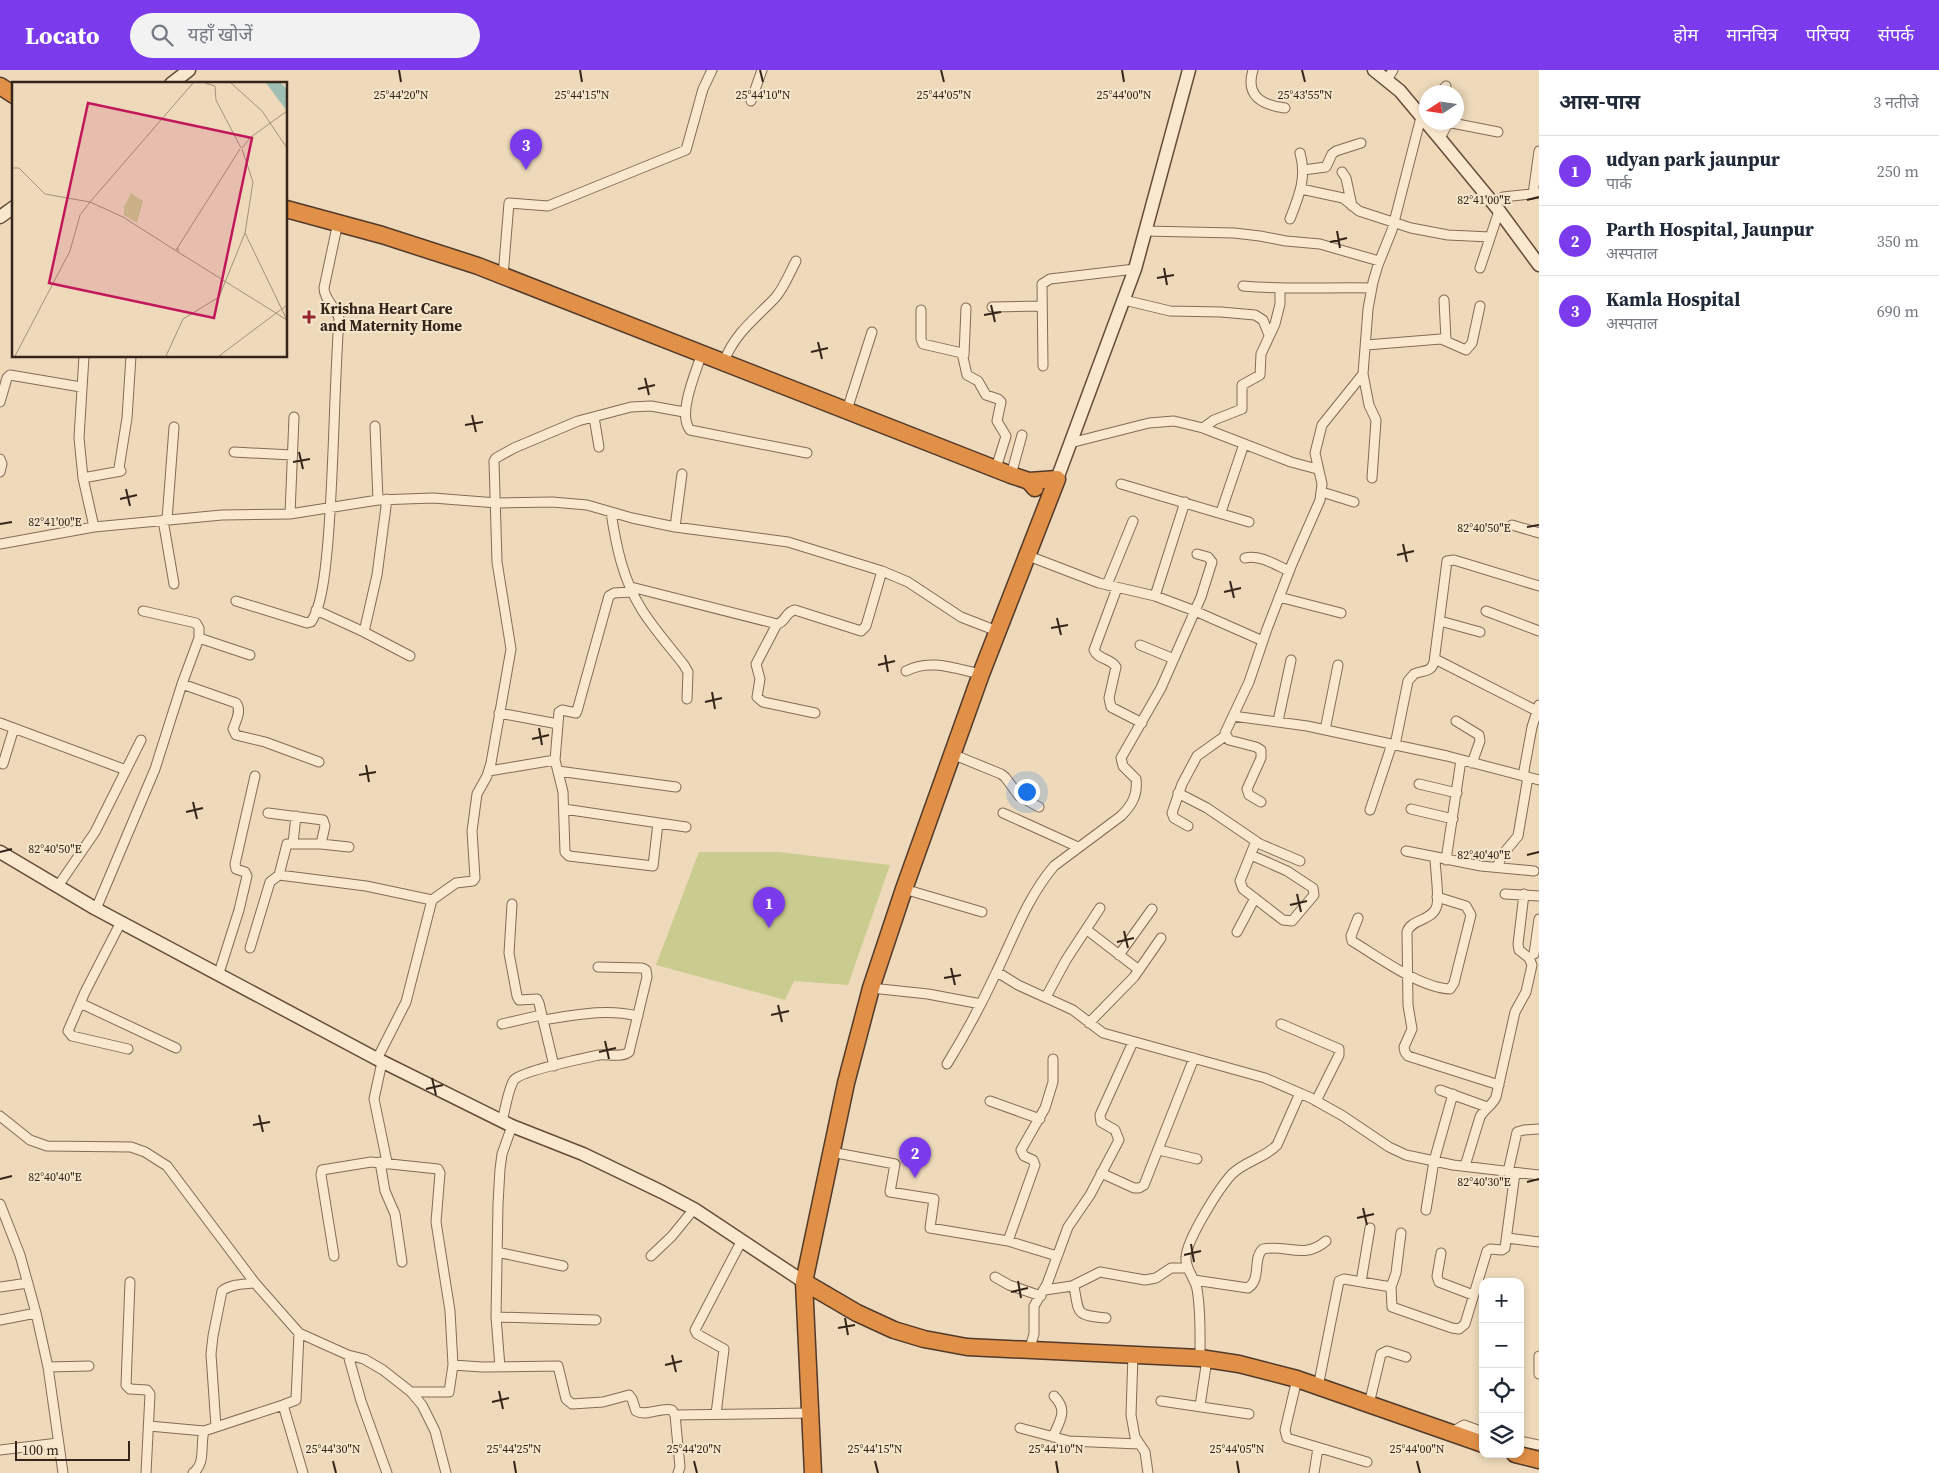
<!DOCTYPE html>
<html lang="hi">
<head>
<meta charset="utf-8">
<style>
  :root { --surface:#fff; --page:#f2f2f3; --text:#1f2937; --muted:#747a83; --line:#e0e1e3; --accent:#7c3aed }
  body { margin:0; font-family:"Source Serif 4","Noto Sans Devanagari",serif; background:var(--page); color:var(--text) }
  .controls { position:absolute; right:15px; bottom:15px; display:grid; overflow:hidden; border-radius:10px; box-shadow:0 2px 8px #0003 }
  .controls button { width:45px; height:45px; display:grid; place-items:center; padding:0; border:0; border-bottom:1px solid var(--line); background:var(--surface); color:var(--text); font:25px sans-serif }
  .compass { position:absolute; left:1419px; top:15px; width:45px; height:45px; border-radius:50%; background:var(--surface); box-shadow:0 2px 8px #0003; rotate:258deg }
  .scale { position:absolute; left:15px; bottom:12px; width:115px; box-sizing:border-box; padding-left:5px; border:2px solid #34241a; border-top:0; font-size:14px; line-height:18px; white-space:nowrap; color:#34241a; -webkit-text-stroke:4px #f5e5ca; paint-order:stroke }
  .you { position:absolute; left:1026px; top:721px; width:18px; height:18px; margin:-12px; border:4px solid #fff; border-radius:50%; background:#1a73e8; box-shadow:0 0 0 8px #1a73e833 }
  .badge { display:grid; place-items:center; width:32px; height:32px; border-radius:50%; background:var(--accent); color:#fff; font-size:16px; font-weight:700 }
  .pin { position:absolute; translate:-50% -41px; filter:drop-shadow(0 1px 2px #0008) }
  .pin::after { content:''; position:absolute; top:26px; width:18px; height:15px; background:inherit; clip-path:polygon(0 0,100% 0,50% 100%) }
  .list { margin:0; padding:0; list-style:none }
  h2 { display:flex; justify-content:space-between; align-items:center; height:65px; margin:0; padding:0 20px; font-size:21px }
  h2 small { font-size:16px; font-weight:400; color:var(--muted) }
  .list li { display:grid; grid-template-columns:32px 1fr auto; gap:15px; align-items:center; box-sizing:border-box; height:70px; padding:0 20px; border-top:1px solid var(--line) }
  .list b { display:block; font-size:19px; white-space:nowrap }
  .list p { margin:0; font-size:16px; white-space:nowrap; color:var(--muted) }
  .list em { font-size:16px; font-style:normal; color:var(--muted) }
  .icon { flex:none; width:28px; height:28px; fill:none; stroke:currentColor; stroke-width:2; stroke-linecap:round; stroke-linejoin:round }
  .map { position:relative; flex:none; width:1539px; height:1403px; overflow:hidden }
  header { display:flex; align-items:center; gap:30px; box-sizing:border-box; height:70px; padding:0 25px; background:var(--accent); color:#fff }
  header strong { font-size:24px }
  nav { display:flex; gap:28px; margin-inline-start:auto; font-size:18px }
  .search { width:350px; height:45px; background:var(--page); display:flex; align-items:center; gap:12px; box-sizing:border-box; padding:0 18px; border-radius:28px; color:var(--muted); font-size:19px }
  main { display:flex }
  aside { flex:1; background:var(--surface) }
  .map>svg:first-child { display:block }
  .green { fill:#cacb8f }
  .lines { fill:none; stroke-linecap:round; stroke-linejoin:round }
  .street-casing { stroke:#856a55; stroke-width:11 }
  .secondary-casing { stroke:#664b38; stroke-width:15 }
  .highway-casing { stroke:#52392a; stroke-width:19 }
  .street { stroke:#f9e8ce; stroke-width:9 }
  .secondary { stroke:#f9e8ce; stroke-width:12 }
  .highway { stroke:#e19048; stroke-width:16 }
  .ticks { fill:none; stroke:#34241a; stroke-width:2 }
  .poi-dot { fill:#94242f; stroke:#f5e5ca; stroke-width:2 }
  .labels { text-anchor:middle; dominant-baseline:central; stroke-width:4; stroke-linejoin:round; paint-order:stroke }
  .poi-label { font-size:15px; font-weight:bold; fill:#34241a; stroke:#f5e5ca; text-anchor:start }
  .inset-road { fill:none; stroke:#a4917b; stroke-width:1 }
  .view { fill:#c2185b; fill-opacity:0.15; stroke:#c2185b; stroke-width:2.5 }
  .inset-edge { fill:none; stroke:#34241a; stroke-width:2.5 }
  .ticks-label { font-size:12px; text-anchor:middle; fill:#34241a; stroke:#f5e5ca; stroke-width:4; stroke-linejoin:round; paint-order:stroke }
</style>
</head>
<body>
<header>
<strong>Locato</strong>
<div class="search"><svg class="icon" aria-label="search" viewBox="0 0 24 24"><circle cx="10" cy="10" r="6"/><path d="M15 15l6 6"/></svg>यहाँ खोजें</div>
<nav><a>होम</a><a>मानचित्र</a><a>परिचय</a><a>संपर्क</a></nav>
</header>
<main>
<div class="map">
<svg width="1539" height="1403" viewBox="0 0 1539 1403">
  <rect width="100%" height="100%" fill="#eedabb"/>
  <path class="green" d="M699,782H778L890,795L848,915L794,911L785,930L656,895Z"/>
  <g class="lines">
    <g class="street-casing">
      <path id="street" d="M1253,0C1245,26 1262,35 1285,38
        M1387,10L1393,0
        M1441,22L1446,16
        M751,31L762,0
        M1418,42L1426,36
        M1440,68L1447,55L1452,53L1498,62
        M1303,100L1326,97L1332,84L1336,81L1361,73
        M1342,102L1346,108L1352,136
        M1301,119L1343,128L1359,141L1411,158L1448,165L1490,167
        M1533,124L1539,81
        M1494,135L1503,127L1539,123
        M1290,149C1299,126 1307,107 1300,83
        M1145,161L1234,163L1260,166L1286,171L1320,174L1379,191
        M1480,198L1499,141
        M503,206L509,133L548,136L686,80L703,19L712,0
        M1243,216C1286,220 1329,217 1372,218
        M1124,230L1170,241L1221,242L1255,245L1263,250L1269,265
        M1444,230L1446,270
        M992,237L1041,236
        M921,240V269L923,274L962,283L967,305L978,311L986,325L998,329L1001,332L997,351L1006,366L996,398
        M1366,275L1441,269L1466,280L1472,273L1480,236
        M702,283C696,302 677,344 690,360L807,383
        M964,285L966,238
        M84,286L79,368L83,408L94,457
        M724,291C736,262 754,250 775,228C784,218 790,202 796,191
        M1043,296L1042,214L1050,209L1135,199
        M1363,304L1369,335L1376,350L1372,408
        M0,332L7,308L10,305L81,317
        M847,340L872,262
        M594,347L599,377
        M375,356L378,430
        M1203,358L1214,350L1242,339V315L1260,305L1261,284L1275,254L1280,234V219
        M1070,373L1149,353L1174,351L1203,358L1291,392L1317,399
        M234,382L292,385
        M0,389L2,394L0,402
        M1011,405L1022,365
        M83,408L121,401L119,398L127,348L131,286
        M1121,414L1249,452
        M1322,422L1354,432
        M611,442C616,476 623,510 642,540C654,559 670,577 684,595L688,602L687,629
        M1221,442L1244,374
        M290,444L294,347
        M163,450L174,514
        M167,450L174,357
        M1512,455L1539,463
        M675,457L682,404
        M0,474L94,457L222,445L290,444L378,430L433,428L497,433L552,432L587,435L632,448L675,457L788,472L882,501L908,512L961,547L997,561
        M1026,485L1099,513L1155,526L1195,541L1263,571
        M1245,488C1259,484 1276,495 1289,501
        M1107,515L1133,451
        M631,517L777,554C786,552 785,542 795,540L861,561L866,556L882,501
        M1117,518L1094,580C1098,590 1111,588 1116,597L1109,628L1111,637L1142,653
        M632,522L614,523L609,526L577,641L576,643L562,640L559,642L555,690L563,722L565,782L569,786L653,796L658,753
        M1155,526L1185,432
        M1279,527L1341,543
        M236,531L307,553L311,552C323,535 326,492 328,471C334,397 334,322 339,248C336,238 324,229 324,218L338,152
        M316,540L364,562L410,586
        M1486,541L1539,561
        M1440,551L1480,562
        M777,554L756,594L760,609L757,627L763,632L815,643
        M364,562L377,505L387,429
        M199,568L250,585
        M1140,575L1174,589
        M1435,589L1537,641
        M906,601C930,588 956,599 981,604
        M182,614L236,633C242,640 236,651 233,659L236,665L265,672L319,692
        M499,643L558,654
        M1233,646L1307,656L1447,686L1539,710
        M1278,651L1291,590
        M1456,651L1479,665L1480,671L1472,693
        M0,653L126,700
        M1325,660L1338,595
        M1395,675L1408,611L1414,604C1423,600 1431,603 1434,592L1447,491L1454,490L1539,516
        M952,684L1001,704L1005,707L1019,726L1039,737
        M3,694L14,658
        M489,701L555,690
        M558,701L676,717
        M1523,706L1532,657L1539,635
        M1419,714L1457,723
        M1178,723L1207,738L1260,774L1300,791
        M1261,732L1249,725L1247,719L1261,688V680L1256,677L1229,670L1225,663L1249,612L1267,559L1292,494L1320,430L1322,414L1315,383L1322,355L1363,304L1368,239L1373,212L1378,195L1392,160L1421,47
        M564,739L686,757
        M1411,739L1453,749
        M1370,740L1392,674
        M268,743L323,750L325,756L321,774
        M1003,743L1078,777
        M1188,756L1174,748L1172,743L1182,714L1197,686L1225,666
        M293,773L296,746
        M1406,781L1481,796L1534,801
        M1251,785L1287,801L1313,818L1314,825L1292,851L1283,850L1243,819L1240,811L1256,771
        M1435,788C1435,798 1440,831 1436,838C1431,851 1411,849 1407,862L1408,935L1412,959L1404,977L1405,982L1408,986L1499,1015
        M1446,790L1461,690
        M1497,797L1503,784L1518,766L1528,707
        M279,805L287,774H321L349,777
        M58,816L95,762L141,670
        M904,819L982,842
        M1505,824L1539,826
        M512,834L509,883L517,926L519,930L537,929L539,933L554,996
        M96,839L155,699L182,614L199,568V558L196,553L143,541
        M1358,848L1351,866L1352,871C1377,886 1420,918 1450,919L1454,913L1471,845L1466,836L1437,827
        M121,852L85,922L68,961L72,966L128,979
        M1087,860L1139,900
        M1237,862L1255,828
        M250,878L270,812L279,805L366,816L432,830
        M1534,884L1539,849
        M1119,885L1152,839
        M997,902L1018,915L1073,940L1103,963L1265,1008L1311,1028L1343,1046L1389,1077L1406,1085L1453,1095L1539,1105
        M219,903L239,840L247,806L245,802L236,799L235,794L255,706
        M871,918L928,924L981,934
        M1046,927L1066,890L1100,838
        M80,933L176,978
        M543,950C575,945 606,938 638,946
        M1089,953L1134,907L1161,868
        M502,954L541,945
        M1281,954L1339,979V985L1316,1031
        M377,989L406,932L432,830L456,813L473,811L475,808L472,761L477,724L487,706L491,693L511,579L497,492L494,391L496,388L514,378L578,351L631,337L651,336L684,342
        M382,992L374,1029L387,1092
        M947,994C965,965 981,935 996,903C1014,866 1027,828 1054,796L1121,746C1132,735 1138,725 1136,709L1123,696L1121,688L1161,618L1201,527L1212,492L1208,487L1197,484
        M1440,1020L1487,1037
        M990,1031L1040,1049
        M0,1046L30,1070L47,1076L131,1077L145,1082L167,1096L255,1213L299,1263L348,1285L364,1289L383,1300L411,1322L422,1335L435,1361L446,1403
        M502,1051C505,1041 508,1019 514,1010C521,1001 585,988 599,985C608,984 621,988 629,982L647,907L646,900L642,898L598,897
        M1159,1080L1197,1089
        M831,1082L895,1094L890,1122L934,1129L930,1158L1008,1171L1057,1186
        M380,1092L385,1121L395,1144L402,1192
        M1465,1096L1480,1047C1484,1039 1493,1035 1496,1027L1515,942L1526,922L1532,895L1529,888L1519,880L1518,874L1524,824
        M1508,1102L1517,1062L1524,1060L1539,1059
        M1101,1103L1134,1118H1139L1144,1115L1194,988
        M0,1134L20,1185L36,1243L48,1297L63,1403
        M1426,1140L1434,1091L1453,1024
        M1401,1163L1396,1203L1391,1217L1392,1237L1452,1258L1459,1259L1465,1254L1487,1181L1490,1179L1502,1180L1505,1178L1515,1103
        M1507,1168L1539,1172
        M1008,1171L1035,1095L1033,1090L1024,1086L1021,1080L1045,1038L1053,1012V989
        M497,1182L563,1196
        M1441,1183L1437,1206L1439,1212L1473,1225
        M334,1186L321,1105L322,1100L371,1092L438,1099L440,1103L436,1152L450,1241L453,1295
        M651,1186L672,1166L694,1139
        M995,1207L1009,1215L1041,1226
        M1194,1210L1248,1218C1262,1209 1252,1188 1263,1179C1286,1174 1304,1190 1326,1171
        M130,1212L126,1315L130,1319L147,1320L150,1324L146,1403
        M1361,1212L1370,1158
        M1074,1216C1079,1245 1076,1245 1106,1248
        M0,1217L28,1213
        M1045,1220L1072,1216L1100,1202L1145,1210L1156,1208L1171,1198H1188
        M496,1247L596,1250
        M0,1250L36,1243
        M1029,1281L1034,1264V1236L1047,1214L1068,1157L1090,1125L1119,1070L1115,1060L1101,1052L1100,1045L1133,972
        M1133,1284L1131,1345L1135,1367L1145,1382L1148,1403
        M348,1285L361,1331L387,1403
        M1539,1286V1304
        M1200,1288C1200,1266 1201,1241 1197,1219C1195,1208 1185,1199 1186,1187C1187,1169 1219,1118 1232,1104C1245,1091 1265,1088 1277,1075L1300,1023
        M48,1297L89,1296
        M500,1297L496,1247L498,1134L500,1099L502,1084L512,1056
        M1297,1309L1285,1360L1287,1368L1367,1392
        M1318,1317L1339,1211L1344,1209L1391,1217
        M411,1322H449L453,1295L482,1297L558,1296L566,1329L572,1334L603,1332L629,1325L632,1329L636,1341C647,1347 660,1337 672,1340L675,1345L680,1397L678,1403
        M1161,1331L1249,1344
        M1369,1334L1381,1284L1387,1281L1406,1287
        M283,1335L303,1403
        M1200,1336L1207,1289
        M716,1344L724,1279L697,1264L695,1260L742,1170
        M675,1345L809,1343
        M149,1356L204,1361
        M216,1357L211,1284L213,1266L222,1221C231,1214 244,1214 255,1213
        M1020,1358L1069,1371L1139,1374
        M1450,1363L1464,1355L1483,1362
        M1053,1367C1059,1351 1069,1341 1054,1326
        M1520,1371L1539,1375
        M0,1380L58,1373
        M193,1403C206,1394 200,1375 204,1361L283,1335L296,1330L299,1263
        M1314,1403L1318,1378"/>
    </g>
    <g class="secondary-casing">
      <path id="secondary" d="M1374,0L1400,21L1441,70L1497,138L1539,195
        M171,14L189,0
        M0,147L14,137
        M1057,409L1135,199L1189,0
        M0,782L96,839L377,989L512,1056L583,1084L662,1122L694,1139L804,1212"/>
    </g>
    <g class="highway-casing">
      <path id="highway" d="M0,16L14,25
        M286,139L382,165L478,196L1011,405L1029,411L1035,418
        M804,1212L857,1243L894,1260L924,1269L967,1277L1200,1288L1239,1294L1297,1309L1483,1374
        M1515,1384L1539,1390
        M813,1403L804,1212L846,1013L871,918L904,819L981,604L1057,409L1029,411"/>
    </g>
    <use href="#street" class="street"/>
    <use href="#secondary" class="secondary"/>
    <use href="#highway" class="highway"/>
  </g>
  <path class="ticks" d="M399,0L401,12M580,0L582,12M760,0L763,12M941,0L944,12M1122,0L1124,12M1302,0L1305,12M1527,130L1539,127M1337,161L1340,178M1330,172L1347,168M1164,198L1167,215M1157,208L1174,205M991,235L995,252M984,245L1001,242M818,272L822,289M811,282L828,278M645,308L649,325M638,319L655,315M472,345L476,362M465,355L483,352M299,382L303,399M293,392L310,389M126,419L130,436M120,429L137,425M0,454L12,452M1527,457L1539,455M1403,474L1407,492M1397,485L1414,481M1230,511L1234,528M1224,522L1241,518M1057,548L1061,565M1051,558L1068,555M885,585L888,602M878,595L895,591M712,622L715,639M705,632L722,628M539,658L542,675M532,669L549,665M366,695L369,712M359,705L376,702M193,732L197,749M186,742L203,738M0,782L12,779M1527,785L1539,782M1297,824L1301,842M1290,835L1307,831M1124,861L1128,878M1117,872L1134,868M951,898L955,915M944,908L961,905M778,935L782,952M771,945L789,941M605,971L609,989M599,982L616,978M432,1008L436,1025M426,1019L443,1015M259,1045L263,1062M253,1055L270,1052M0,1109L12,1106M1527,1112L1539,1109M1363,1138L1367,1155M1357,1148L1374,1144M1191,1174L1194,1192M1184,1185L1201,1181M1018,1211L1021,1228M1011,1222L1028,1218M845,1248L848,1265M838,1258L855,1255M672,1285L676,1302M665,1295L682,1291M499,1321L503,1339M492,1332L509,1328M333,1391L336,1403M514,1391L516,1403M694,1391L697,1403M875,1391L878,1403M1056,1391L1058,1403M1237,1391L1239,1403M1417,1391L1420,1403"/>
  <path class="poi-dot" d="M306.5 239.5h5v5h5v5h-5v5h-5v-5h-5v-5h5z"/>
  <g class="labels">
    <g class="poi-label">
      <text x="320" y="238">Krishna Heart Care<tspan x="320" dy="17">and Maternity Home</tspan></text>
    </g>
  </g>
  <g transform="translate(12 12)">
    <rect width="275" height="275" fill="#eedabb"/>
    <path d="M119,111L131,119L125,141L112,133V125Z" fill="#cacb8f"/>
    <path d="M254,1H269L275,7V29Z" fill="#9fbeb2"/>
    <path class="inset-road" d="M193,1L203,4L204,18L229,66M219,1L250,29L275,66M230,66L239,55L275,29M230,67L241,100L233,151L275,238M0,86H7L33,112L78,120L111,135L166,170V166M78,120L181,1M164,168L228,67M166,170L275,238M3,274L58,169L68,133L78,120M154,274L171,237L207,215L233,151M207,274L275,223"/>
    <path class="view" d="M76,21L240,56L202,236L37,201Z"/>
    <rect width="275" height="275" class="inset-edge"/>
  </g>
  <g class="ticks-label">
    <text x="401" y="29">25°44'20"N</text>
    <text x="582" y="29">25°44'15"N</text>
    <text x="763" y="29">25°44'10"N</text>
    <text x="944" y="29">25°44'05"N</text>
    <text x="1124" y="29">25°44'00"N</text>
    <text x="1305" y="29">25°43'55"N</text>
    <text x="1484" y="134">82°41'00"E</text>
    <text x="55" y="456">82°41'00"E</text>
    <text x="1484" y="462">82°40'50"E</text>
    <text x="55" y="783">82°40'50"E</text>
    <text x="1484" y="789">82°40'40"E</text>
    <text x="55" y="1111">82°40'40"E</text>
    <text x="1484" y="1116">82°40'30"E</text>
    <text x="333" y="1383">25°44'30"N</text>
    <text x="514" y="1383">25°44'25"N</text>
    <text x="694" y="1383">25°44'20"N</text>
    <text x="875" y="1383">25°44'15"N</text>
    <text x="1056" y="1383">25°44'10"N</text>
    <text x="1237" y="1383">25°44'05"N</text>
    <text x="1417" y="1383">25°44'00"N</text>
  </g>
</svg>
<div class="controls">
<button>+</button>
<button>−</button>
<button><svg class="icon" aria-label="locate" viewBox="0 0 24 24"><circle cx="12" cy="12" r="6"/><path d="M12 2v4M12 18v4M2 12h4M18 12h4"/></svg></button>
<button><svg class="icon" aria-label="layers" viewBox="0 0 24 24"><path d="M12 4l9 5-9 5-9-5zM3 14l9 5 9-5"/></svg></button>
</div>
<svg class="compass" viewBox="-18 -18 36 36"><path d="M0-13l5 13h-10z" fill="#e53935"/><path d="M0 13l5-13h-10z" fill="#747a83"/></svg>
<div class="scale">100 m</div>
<div class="you"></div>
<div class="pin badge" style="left:769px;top:858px">1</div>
<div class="pin badge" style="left:915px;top:1108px">2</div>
<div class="pin badge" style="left:526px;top:100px">3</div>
</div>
<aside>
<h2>आस-पास<small>3 नतीजे</small></h2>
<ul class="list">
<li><span class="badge">1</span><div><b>udyan park jaunpur</b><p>पार्क</p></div><em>250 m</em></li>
<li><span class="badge">2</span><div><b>Parth Hospital, Jaunpur</b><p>अस्पताल</p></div><em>350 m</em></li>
<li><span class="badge">3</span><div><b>Kamla Hospital</b><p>अस्पताल</p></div><em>690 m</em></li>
</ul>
</aside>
</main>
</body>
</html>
